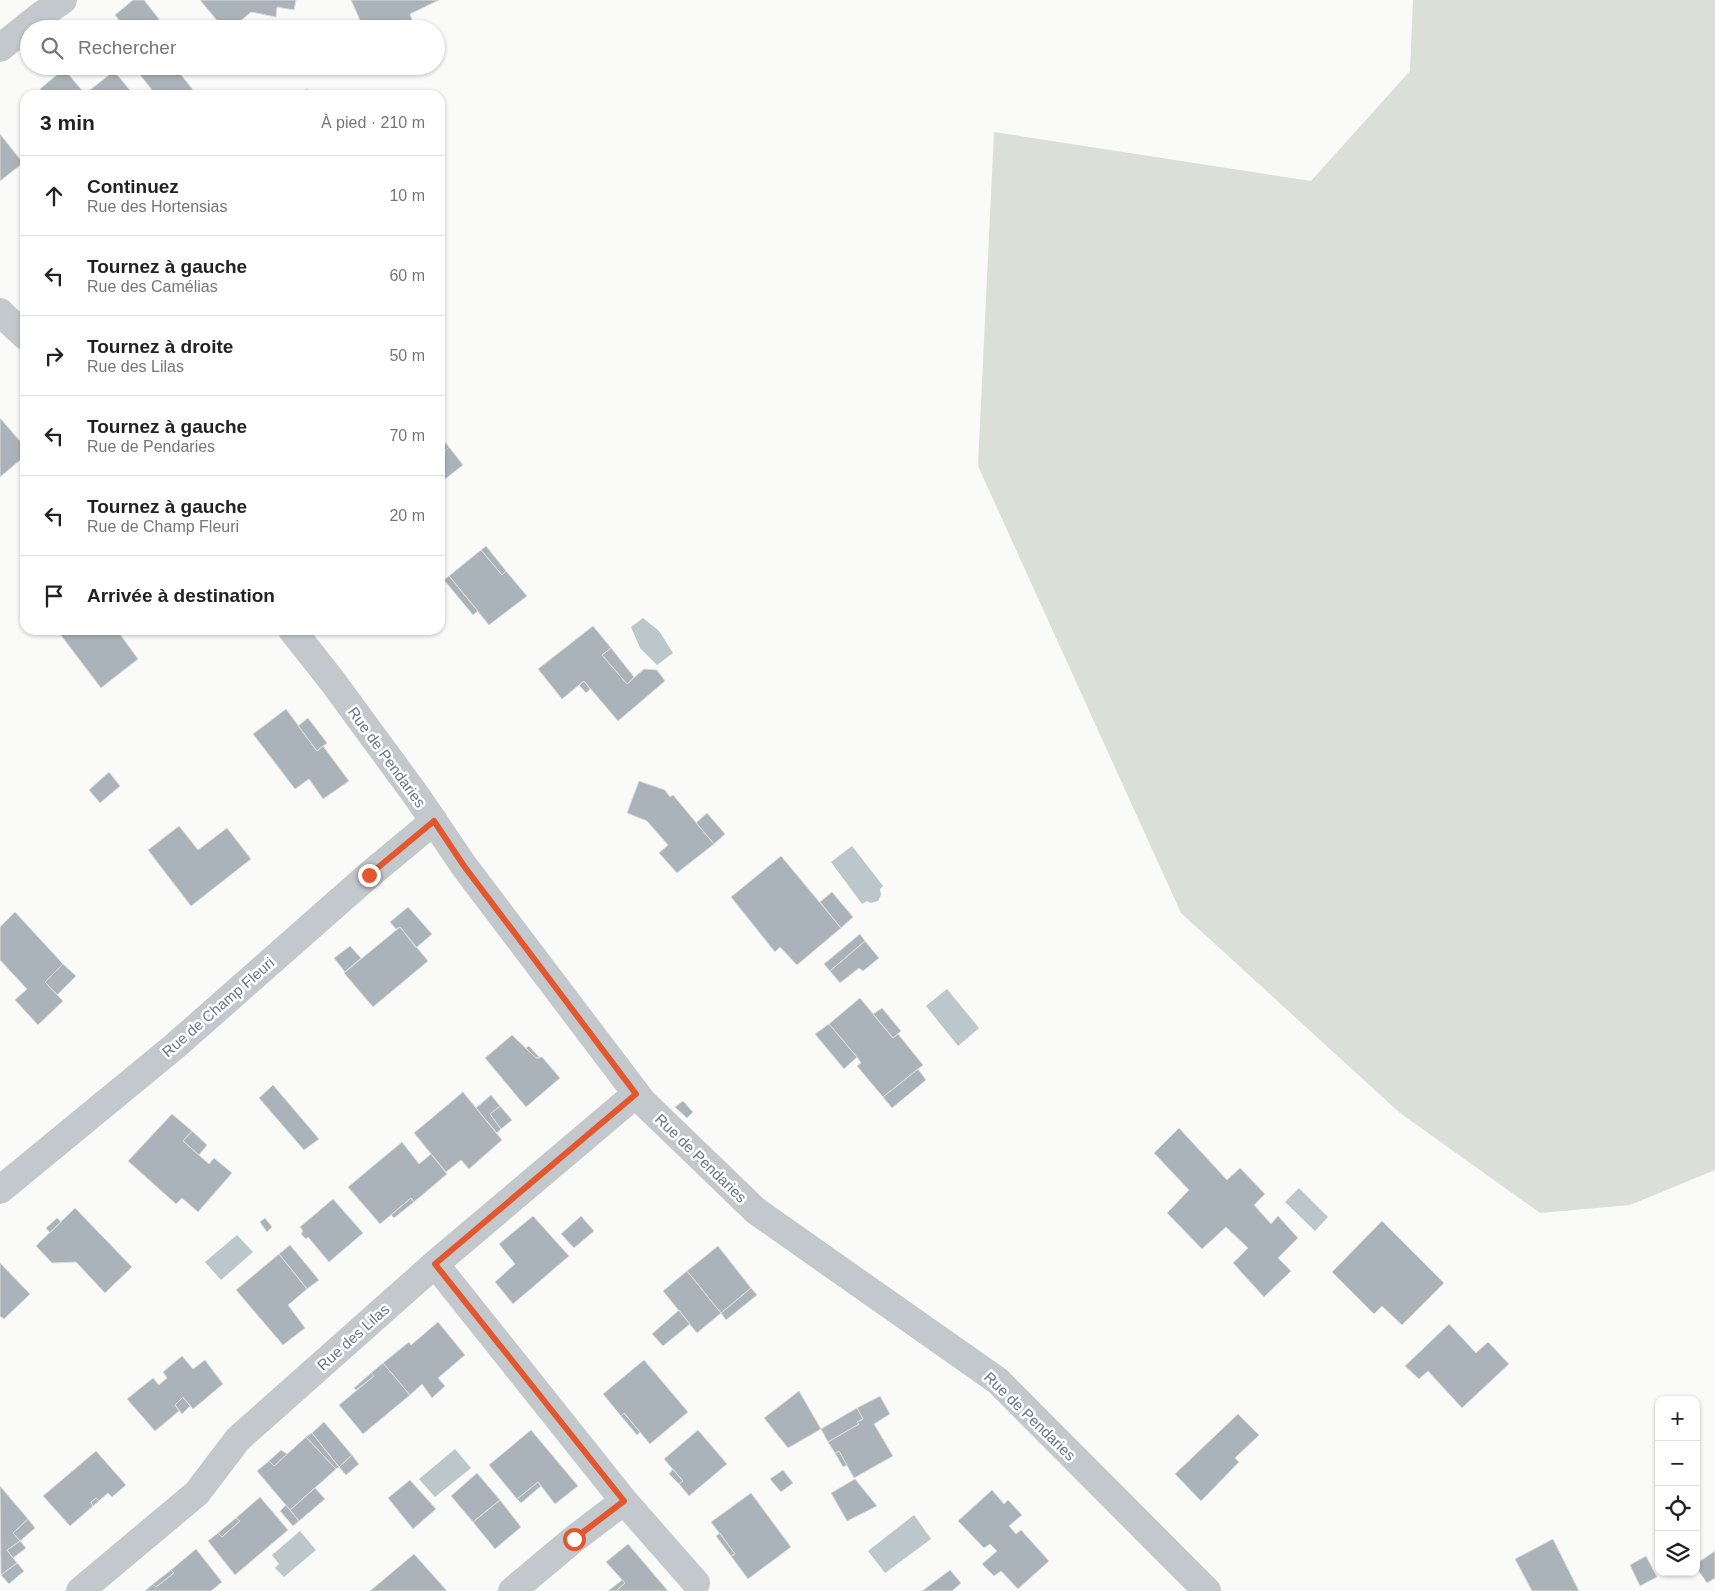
<!DOCTYPE html>
<html lang="fr">
<head>
<meta charset="utf-8">
<style>
  :root { --surface:#fff; --page:#f6f6f6; --text:#222; --muted:#767676; --line:#e0e0e0 }
  body { margin:0; font-family:Helvetica,sans-serif; background:var(--page); color:var(--text) }
  .controls { position:absolute; right:15px; bottom:15px; display:grid; overflow:hidden; border-radius:10px; box-shadow:0 1px 4px #0004 }
  .controls button { width:45px; height:45px; display:grid; place-items:center; padding:0; border:0; border-bottom:1px solid var(--line); background:var(--surface); color:var(--text); font:25px sans-serif }
  .stop { position:absolute; width:15px; height:15px; margin:-11px; border:4px solid #e4572e; border-radius:50%; background:#fff }
  .stop.end { background:#e4572e; border-color:#fff; box-shadow:0 1px 5px #0008 }
  .list { margin:0; padding:0; list-style:none }
  h2 { display:flex; justify-content:space-between; align-items:center; height:65px; margin:0; padding:0 20px; font-size:21px }
  h2 small { font-size:16px; font-weight:400; color:var(--muted) }
  .list li { display:grid; grid-template-columns:32px 1fr auto; gap:15px; align-items:center; box-sizing:border-box; height:80px; padding:0 20px; border-top:1px solid var(--line) }
  .list b { display:block; font-size:19px; white-space:nowrap }
  .list p { margin:0; font-size:16px; white-space:nowrap; color:var(--muted) }
  .list em { font-size:16px; font-style:normal; color:var(--muted) }
  .icon { flex:none; width:28px; height:28px; fill:none; stroke:currentColor; stroke-width:2; stroke-linecap:round; stroke-linejoin:round }
  .map { position:relative; flex:none; width:1715px; height:1591px; overflow:hidden }
  .search { position:absolute; background:var(--surface); box-shadow:0 1px 4px #0004; left:20px; top:20px; width:425px; height:55px; display:flex; align-items:center; gap:12px; box-sizing:border-box; padding:0 18px; border-radius:28px; color:var(--muted); font-size:19px }
  .panel { position:absolute; background:var(--surface); box-shadow:0 1px 4px #0004; left:20px; top:90px; width:425px; height:545px; border-radius:15px }
  .map>svg:first-child { display:block }
  .green { fill:#dadfd7 }
  .water { fill:#bbc7cb }
  .building { fill:#aab3b9; stroke:#dcdcda }
  .lines { fill:none; stroke-linecap:round; stroke-linejoin:round }
  .street { stroke:#c3c8cc; stroke-width:28 }
  .route { stroke:#e4572e; stroke-width:6 }
  .labels { text-anchor:middle; dominant-baseline:central; stroke-width:5; stroke-linejoin:round; paint-order:stroke }
  .street-label { font-size:15px; fill:#657683; stroke:#fff }
</style>
</head>
<body>
<div class="map">
<svg width="1715" height="1591" viewBox="0 0 1715 1591">
  <rect width="100%" height="100%" fill="#fafaf8"/>
  <path class="green" d="M1413,0H1715V1170L1630,1205L1540,1213L1400,1113L1181,913L978,466L994,132L1311,181L1410,71Z"/>
  <path class="water" d="M643,618L659,631L673,653L657,665L640,648L631,627Z
    M852,846L883,886L880,889L881,895L878,901L871,903L867,901L862,904L831,862Z
    M947,989L979,1028L958,1046L926,1006Z
    M1299,1188L1328,1217L1315,1231L1285,1202Z
    M237,1235L253,1252L221,1280L205,1262Z
    M455,1449L471,1468L435,1497L419,1479Z
    M914,1515L931,1539L885,1573L868,1551Z
    M300,1531L316,1550L284,1577L275,1568L279,1564L272,1555Z"/>
  <path class="building" d="M133,0H144L159,19L153,25L156,29H126L115,15Z
    M200,0H296L294,10L277,7L276,17L251,12L231,29H224Z
    M351,0H439L410,14L412,20L392,29H364Z
    M133,66H174L197,95H156Z
    M64,69L85,94L114,71L134,95H45L40,89Z
    M307,89L312,95H299Z
    M0,134L23,163L0,181Z
    M0,418L25,447V456L0,477Z
    M440,436L449,447L445,451L440,445Z
    M440,445L445,451L449,447L463,465L440,483Z
    M486,546L506,571L502,575L481,550Z
    M481,550L502,575L506,571L527,596L489,625L449,576Z
    M449,576L478,611L473,615L444,580Z
    M593,626L611,648L602,655L627,684L644,669L657,670L665,681L618,721L584,681L562,699L538,669Z
    M57,630H117L138,659L101,688Z
    M611,648L634,677L627,684L602,655Z
    M584,681L590,689L586,693L579,685Z
    M286,709L317,751L323,746L349,781L323,799L309,779L295,789L253,734Z
    M308,718L327,743L317,751L298,726Z
    M109,772L120,786L100,803L89,790Z
    M639,781L665,790L670,797L673,795L714,844L677,873L659,853L668,845L647,821L627,813Z
    M707,813L725,834L714,844L696,823Z
    M179,826L198,850L227,828L251,859L191,906L148,850Z
    M781,856L841,928L797,965L780,947L775,952L731,897Z
    M832,892L853,917L841,928L820,902Z
    M408,907L432,934L416,948L400,927L396,929L390,922Z
    M15,912L63,964L45,982L63,1001L38,1025L15,1000L27,989L0,960V927Z
    M400,927L428,961L373,1007L344,973Z
    M860,934L865,941L830,971L824,964Z
    M865,941L879,958L863,971L859,968L840,983L830,971Z
    M350,946L361,958L345,972L334,958Z
    M63,964L76,976L57,995L45,982Z
    M860,998L893,1038L898,1034L923,1065L883,1097L857,1066L861,1063L857,1057L829,1024Z
    M882,1008L901,1031L893,1038L873,1014Z
    M829,1024L857,1057L844,1069L815,1034Z
    M512,1035L536,1058L542,1057L560,1078L526,1107L485,1058Z
    M529,1046L540,1058H536L526,1048Z
    M918,1069L926,1080L892,1108L883,1097Z
    M273,1085L319,1139L304,1150L259,1098Z
    M463,1092L502,1140L469,1169L461,1160L446,1172L414,1133Z
    M491,1095L500,1106L490,1114L501,1129L497,1133L476,1108Z
    M683,1101L693,1112L687,1118L675,1107Z
    M500,1106L512,1120L501,1129L490,1114Z
    M172,1114L192,1131L183,1141L209,1164L214,1158L232,1173L198,1212L182,1198L176,1204L128,1161Z
    M1179,1128L1227,1180L1240,1168L1265,1194L1254,1205L1271,1224L1278,1216L1298,1238L1278,1258L1291,1271L1264,1297L1233,1263L1248,1248L1226,1227L1202,1249L1167,1213L1189,1190L1154,1153Z
    M192,1131L207,1145L199,1155L183,1141Z
    M402,1142L419,1164L431,1154L447,1174L414,1202L411,1198L380,1224L348,1187Z
    M411,1198L414,1202L394,1218L391,1215Z
    M333,1199L363,1233L329,1262L308,1237L306,1239L301,1234L303,1231L300,1227Z
    M75,1208L132,1267L105,1293L76,1262L52,1263L36,1246Z
    M533,1216L569,1256L513,1304L495,1282L515,1264L499,1244Z
    M581,1216L594,1231L574,1248L561,1234Z
    M57,1218L61,1222L50,1233L46,1228Z
    M265,1218L272,1227L267,1232L260,1222Z
    M1382,1221L1444,1283L1402,1325L1382,1306L1374,1314L1332,1272Z
    M290,1245L319,1280L307,1289L279,1254Z
    M718,1246L751,1288L721,1313L687,1271Z
    M279,1254L307,1289L288,1305L305,1328L283,1345L236,1290Z
    M0,1263L30,1294L4,1319L0,1316Z
    M687,1271L721,1313L697,1333L663,1291Z
    M751,1288L757,1295L726,1320L721,1313Z
    M679,1310L690,1324L663,1346L652,1334Z
    M438,1322L465,1355L438,1378L445,1386L432,1398L422,1384L410,1395L383,1363L409,1342L411,1345Z
    M1449,1324L1476,1353L1488,1342L1509,1364L1462,1408L1428,1371L1419,1379L1405,1366Z
    M182,1356L193,1369L205,1360L223,1384L193,1409L183,1397L175,1405L179,1411L155,1431L127,1399L153,1378L159,1385L167,1378L163,1372Z
    M644,1360L688,1412L650,1444L624,1413L621,1416L603,1394Z
    M383,1363L410,1395L363,1434L339,1405L374,1376L371,1373Z
    M371,1373L374,1376L356,1390L354,1388Z
    M799,1391L821,1429L788,1448L764,1418Z
    M880,1396L890,1414L874,1424L893,1456L854,1478L839,1451L835,1453L828,1442L859,1424L857,1422L863,1419L857,1408Z
    M183,1397L190,1406L182,1414L175,1405Z
    M857,1408L863,1419L857,1422L859,1424L828,1442L821,1429Z
    M624,1413L640,1432L637,1435L621,1416Z
    M1238,1414L1259,1435L1235,1458L1239,1462L1201,1501L1175,1474Z
    M324,1422L352,1455L339,1467L312,1433Z
    M531,1430L578,1486L555,1504L538,1482L517,1499L489,1465Z
    M698,1430L727,1464L689,1496L679,1484L683,1481L664,1459Z
    M312,1433L339,1467L336,1469L306,1437Z
    M306,1437L336,1469L290,1510L257,1471L269,1461L274,1466Z
    M281,1450L287,1454L274,1466L269,1461Z
    M96,1451L126,1485L112,1497L108,1493L99,1501L96,1498L91,1502L93,1506L70,1526L43,1496Z
    M839,1451L847,1465L843,1467L835,1453Z
    M352,1455L359,1464L346,1475L339,1467Z
    M673,1469L683,1481L679,1484L669,1474Z
    M783,1470L793,1483L781,1492L770,1479Z
    M477,1473L500,1500L473,1522L451,1496Z
    M855,1479L877,1506L847,1521L831,1493Z
    M410,1480L436,1509L413,1529L388,1498Z
    M538,1482L541,1486L521,1503L517,1499Z
    M0,1486L28,1519L13,1533L20,1541L7,1550L17,1563L1,1575Z
    M315,1488L325,1499L299,1521L290,1510Z
    M992,1490L1004,1504L1008,1500L1022,1515L1009,1526L1016,1534L1021,1530L1049,1561L1018,1589L1001,1571L994,1576L982,1564L997,1551L990,1544L984,1548L958,1521Z
    M751,1493L791,1547L748,1579L731,1556L735,1554L711,1522Z
    M260,1497L288,1530L235,1575L208,1541L218,1533L222,1537L240,1521L236,1518Z
    M96,1498L99,1501L93,1506L91,1502Z
    M500,1500L521,1527L495,1549L473,1522Z
    M286,1505L299,1521L293,1526L280,1511Z
    M236,1518L240,1521L222,1537L218,1533Z
    M28,1519L35,1528L20,1541L13,1533Z
    M720,1533L735,1554L731,1556L716,1536Z
    M1553,1539L1579,1591H1532L1515,1559Z
    M20,1541L26,1548L13,1558L7,1550Z
    M628,1544L668,1591H616L625,1583L606,1562Z
    M196,1549L222,1582L211,1591H145L153,1584L156,1587L174,1573L171,1570Z
    M1715,1551V1578L1707,1583L1696,1567V1564Z
    M414,1554L447,1591H370Z
    M1646,1556L1657,1577L1640,1586L1630,1565Z
    M17,1563L24,1571L9,1584L1,1575Z
    M171,1570L174,1573L156,1587L153,1584Z
    M950,1570L961,1583L952,1591H922Z
    M622,1580L625,1583L616,1591H608Z"/>
  <g class="lines">
    <path class="street" d="M0,48L40,16L63,0
      M0,312L25,336
      M292,630L333,682L418,798L464,866L642,1101L756,1211L998,1381L1207,1591
      M0,1190L175,1046L369,875L434,821
      M435,1264L624,1501L696,1583
      M80,1591L197,1493L238,1439L435,1264L636,1094
      M512,1591L574,1539L624,1501"/>
  </g>
  <g class="lines">
    <path class="route" d="M369,875L434,821L464,866L636,1094L435,1264L624,1501L574,1539"/>
  </g>
  <g class="labels">
    <g class="street-label">
      <text transform="translate(387 757) rotate(54)">Rue de Pendaries</text>
      <text transform="translate(218 1007) rotate(-41)">Rue de Champ Fleuri</text>
      <text transform="translate(701 1158) rotate(44)">Rue de Pendaries</text>
      <text transform="translate(353 1337) rotate(-42)">Rue des Lilas</text>
      <text transform="translate(1030 1416) rotate(44)">Rue de Pendaries</text>
    </g>
  </g>
</svg>
<div class="controls">
<button>+</button>
<button>−</button>
<button><svg class="icon" aria-label="locate" viewBox="0 0 24 24"><circle cx="12" cy="12" r="6"/><path d="M12 2v4M12 18v4M2 12h4M18 12h4"/></svg></button>
<button><svg class="icon" aria-label="layers" viewBox="0 0 24 24"><path d="M12 4l9 5-9 5-9-5zM3 14l9 5 9-5"/></svg></button>
</div>
<div class="stop" style="left:574px;top:1539px"></div>
<div class="stop end" style="left:369px;top:875px"></div>
<div class="search"><svg class="icon" aria-label="search" viewBox="0 0 24 24"><circle cx="10" cy="10" r="6"/><path d="M15 15l6 6"/></svg>Rechercher</div>
<section class="panel">
<h2>3 min<small>À pied · 210 m</small></h2>
<ul class="list">
<li><svg class="icon" aria-label="ahead" viewBox="0 0 24 24"><path d="M12 20V5M6 11l6-6 6 6"/></svg><div><b>Continuez</b><p>Rue des Hortensias</p></div><em>10 m</em></li>
<li><svg class="icon" aria-label="left" viewBox="0 0 24 24"><path d="M17 20v-9H6M10 6l-5 5 5 5"/></svg><div><b>Tournez à gauche</b><p>Rue des Camélias</p></div><em>60 m</em></li>
<li><svg class="icon" aria-label="right" viewBox="0 0 24 24"><path d="M7 20v-9h11M14 6l5 5-5 5"/></svg><div><b>Tournez à droite</b><p>Rue des Lilas</p></div><em>50 m</em></li>
<li><svg class="icon" aria-label="left" viewBox="0 0 24 24"><path d="M17 20v-9H6M10 6l-5 5 5 5"/></svg><div><b>Tournez à gauche</b><p>Rue de Pendaries</p></div><em>70 m</em></li>
<li><svg class="icon" aria-label="left" viewBox="0 0 24 24"><path d="M17 20v-9H6M10 6l-5 5 5 5"/></svg><div><b>Tournez à gauche</b><p>Rue de Champ Fleuri</p></div><em>20 m</em></li>
<li><svg class="icon" aria-label="arrive" viewBox="0 0 24 24"><path d="M6 21V4h12l-3 4 3 4H6"/></svg><div><b>Arrivée à destination</b></div></li>
</ul>
</section>
</div>
</body>
</html>
